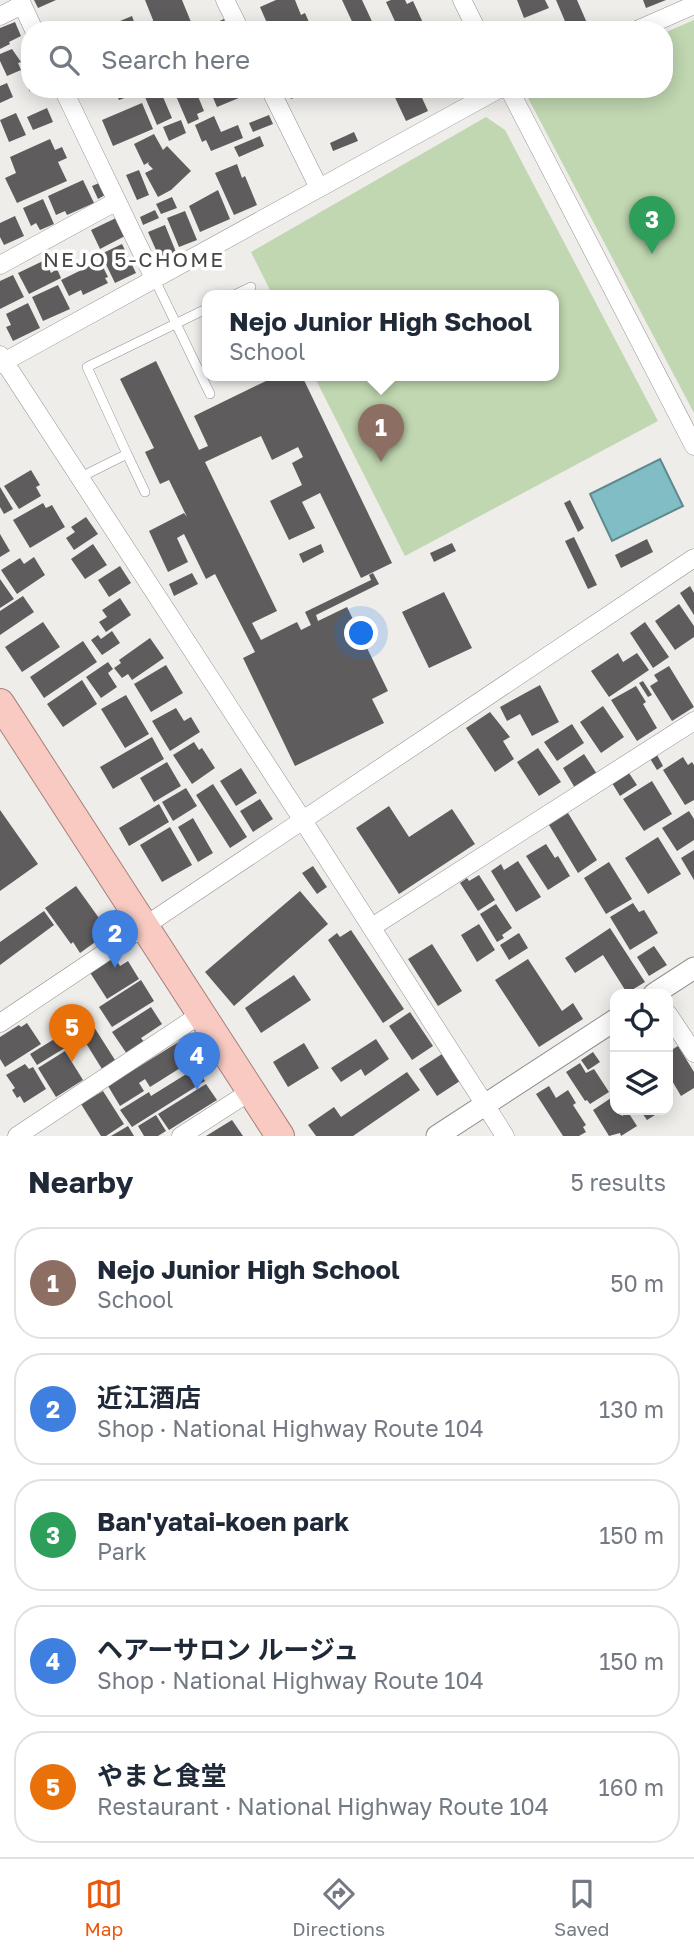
<!DOCTYPE html>
<html lang="en">
<head>
<meta charset="utf-8">
<style>
  :root { --surface:#fff; --page:#f2f2f3; --text:#1f2937; --muted:#747a83; --line:#e0e1e3; --accent:#ea580c }
  body { margin:0; font-family:"Golos Text","Noto Sans JP",sans-serif; background:var(--page); color:var(--text) }
  .controls { position:absolute; right:21px; bottom:21px; display:grid; overflow:hidden; border-radius:14px; box-shadow:0 4px 18px #0003 }
  .controls button { width:63px; height:63px; display:grid; place-items:center; padding:0; border:0; border-bottom:2px solid var(--line); background:var(--surface); color:var(--text); font:35px sans-serif }
  .you { position:absolute; left:362px; top:634px; width:24px; height:24px; margin:-18px; border:5px solid #fff; border-radius:50%; background:#1a73e8; box-shadow:0 0 0 10px #1a73e833 }
  .badge { display:grid; place-items:center; width:46px; height:46px; border-radius:50%; background:var(--accent); color:#fff; font-size:23px; font-weight:700 }
  .pin { position:absolute; translate:-50% -58px; filter:drop-shadow(0 2px 4px #0008) }
  .pin::after { content:''; position:absolute; top:37px; width:24px; height:21px; background:inherit; clip-path:polygon(0 0,100% 0,50% 100%) }
  .popup { position:absolute; left:202px; top:290px; width:357px; height:91px; box-sizing:border-box; display:grid; place-content:center; border-radius:14px; background:var(--surface); filter:drop-shadow(0 2px 5px #0005); font-size:23px; white-space:nowrap; color:var(--muted) }
  .popup b { font-size:26px; color:var(--text) }
  .popup::after { content:''; position:absolute; left:50%; top:100%; margin-left:-14px; border:14px solid transparent; border-top-color:var(--surface) }
  .list { margin:0; padding:0; list-style:none }
  h2 { display:flex; justify-content:space-between; align-items:center; height:91px; margin:0; padding:0 28px; font-size:30px }
  h2 small { font-size:23px; font-weight:400; color:var(--muted) }
  .list li { display:grid; grid-template-columns:46px 1fr auto; gap:21px; align-items:center; box-sizing:border-box; height:112px; margin:0 14px 14px; padding:0 14px; border:2px solid var(--line); border-radius:28px }
  .list b { display:block; font-size:26px; white-space:nowrap }
  .list p { margin:0; font-size:23px; white-space:nowrap; color:var(--muted) }
  .list em { font-size:23px; font-style:normal; color:var(--muted) }
  .icon { flex:none; width:38px; height:38px; fill:none; stroke:currentColor; stroke-width:2; stroke-linecap:round; stroke-linejoin:round }
  .map { position:relative; flex:none; width:694px; height:1136px; overflow:hidden }
  .search { position:absolute; background:var(--surface); box-shadow:0 4px 18px #0003; left:21px; right:21px; top:21px; height:77px; display:flex; align-items:center; gap:18px; box-sizing:border-box; padding:0 24px; border-radius:28px; color:var(--muted); font-size:26px }
  .sheet { height:721px; background:var(--surface) }
  nav { display:flex; justify-content:space-around; align-items:center; box-sizing:border-box; height:98px; border-top:2px solid var(--line); background:var(--surface); font-size:19px; color:var(--muted) }
  nav a { display:grid; justify-items:center; gap:4px }
  nav .on { color:var(--accent) }
  .map>svg:first-child { display:block }
  .green { fill:#c0d7b1 }
  .water { fill:#81bdc4; stroke:#5f898e; stroke-width:2 }
  .building { fill:#5f5c5e }
  .lines { fill:none; stroke-linecap:round; stroke-linejoin:round }
  .service-casing { stroke:#949290; stroke-width:10 }
  .minor-casing { stroke:#949290; stroke-width:19 }
  .tertiary-casing { stroke:#949290; stroke-width:23 }
  .trunk-casing { stroke:#a6807a; stroke-width:30 }
  .service { stroke:#fff; stroke-width:9 }
  .minor { stroke:#fff; stroke-width:18 }
  .tertiary { stroke:#fff; stroke-width:21 }
  .trunk { stroke:#f8cac2; stroke-width:28 }
  .labels { text-anchor:middle; dominant-baseline:central; stroke-width:7; stroke-linejoin:round; paint-order:stroke }
  .neighbourhood-label { font-size:21px; letter-spacing:2px; fill:#4a4846; stroke:#fff }
</style>
</head>
<body>
<div class="map">
<svg width="694" height="1136" viewBox="0 0 694 1136">
  <rect width="100%" height="100%" fill="#efedea"/>
  <path class="green" d="M694,20V413L527,96L530,89H664V33Z
    M486,117L505,130L658,421L405,556L314,376H554V296H273L251,252Z"/>
  <path class="water" d="M660,459L683,506L612,541L590,494Z"/>
  <path class="building" d="M34,0H56L38,8Z
    M145,0H182L191,22L172,30H157Z
    M276,0H295L301,15L305,13L312,29L270,30L260,7Z
    M342,0H362L376,30H356Z
    M391,0H405L407,4L413,1L424,25L414,30H399L386,2Z
    M517,0H545L549,8L524,18Z
    M556,0H577L587,23L574,29L572,24L567,26Z
    M643,0H666L646,8Z
    M132,16L137,30H110L108,26Z
    M224,19L228,30H199Z
    M445,21L449,30H426Z
    M15,22L21,36L9,42L10,44L0,49V28Z
    M12,49L21,62L18,63L21,70L7,76L0,61V54Z
    M30,70V92L22,74Z
    M7,83L13,97L0,103V86Z
    M114,89H133L135,94L119,100Z
    M173,89H195L204,111L197,114L199,119L188,124Z
    M206,89H249L251,93L217,107L211,93L208,94Z
    M297,89H313L291,99L289,93Z
    M391,89H418L428,111L406,121Z
    M443,89H466L447,98Z
    M160,90L172,118L157,125L145,97Z
    M142,103L153,129L113,146L102,120Z
    M47,108L53,122L33,130L27,117Z
    M16,113L26,135L9,142L0,120Z
    M269,115L273,124L253,132L249,123Z
    M214,116L221,132L238,125L243,138L211,151L206,140L202,142L195,125Z
    M181,120L186,133L169,141L163,127Z
    M354,132L358,141L333,151L330,143Z
    M154,134L163,150L167,146L191,171L171,190L158,197L145,173L153,169L148,164L149,162L144,165L134,144Z
    M260,136L264,146L239,157L234,147Z
    M50,139L55,150L62,147L67,158L58,162L67,181L17,203L5,178L16,173L10,157Z
    M237,164L242,178L245,176L257,205L234,215L215,173Z
    M139,170L149,195L137,200L126,175Z
    M83,180L94,203L67,215L65,211L56,215L48,196Z
    M99,183L105,195L98,199L92,186Z
    M218,190L230,219L200,232L189,206Z
    M172,197L177,208L161,214L156,204Z
    M43,199L54,224L40,230L36,223L31,226L23,208Z
    M155,210L159,218L143,225L140,217Z
    M185,211L197,240L179,247L167,218Z
    M15,216L24,236L4,245L0,237V223Z
    M116,218L125,236L100,249L91,230Z
    M165,225L176,252L160,259L148,232Z
    M122,244L136,273L115,283L101,254Z
    M45,260L51,273L57,269L61,278L29,294L18,273Z
    M100,261L108,277L105,278L108,283L83,295L81,290L69,296L61,280Z
    M13,275L24,297L0,309V281Z
    M58,285L70,309L43,321L32,297Z
    M28,303L40,328L13,341L6,327L11,325L6,314Z
    M156,361L199,450L208,446L194,416L266,381L264,376H302L392,563L361,578L320,493L302,502L315,528L289,540L270,501L302,485L292,463L303,457L298,447L272,460L261,436L205,462L277,611L252,623L261,640L297,622L301,630L311,625L305,612L371,580L369,575L373,573L379,584L316,615L318,621L347,607L388,691L372,699L384,723L295,766L243,658L255,652L215,574L206,579L184,534L177,538L188,562L168,572L149,531L184,513L187,517L169,480L160,484L145,452L154,448L120,379Z
    M31,470L40,485L36,487L41,496L19,509L4,486Z
    M0,487L13,509L4,514L0,507Z
    M570,500L584,528L578,532L564,503Z
    M43,503L46,508L52,505L65,527L30,548L13,520Z
    M86,517L98,534L74,550L66,538L75,532L71,527Z
    M0,534L10,551L0,557Z
    M574,537L597,585L588,589L565,541Z
    M647,539L653,552L621,568L615,555Z
    M452,543L456,551L434,562L430,553Z
    M93,544L107,565L85,579L71,559Z
    M321,544L324,552L303,563L299,554Z
    M34,557L45,575L17,594L1,570L20,558L24,564Z
    M120,566L131,583L109,597L98,580Z
    M192,573L198,584L174,596L169,584Z
    M0,579L14,599L0,608Z
    M690,586L694,593V615L680,593Z
    M444,592L472,648L429,668L402,612Z
    M23,596L34,612L0,635V611Z
    M120,598L131,615L106,632L99,622L107,617L102,610Z
    M679,604L694,626V637L675,650L655,621Z
    M43,622L60,647L22,672L5,647Z
    M645,622L669,657L653,668L630,633Z
    M112,631L120,643L102,655L91,640L98,635L101,639Z
    M150,638L164,658L132,680L128,674L122,678L114,668L121,663L119,660Z
    M83,641L97,662L44,698L30,677Z
    M618,653L623,662L637,653L649,670L609,697L591,671Z
    M108,662L113,669L108,673L117,687L101,698L86,677Z
    M166,665L183,693L151,712L134,684Z
    M669,666L694,707L672,721L650,686L658,681L654,675Z
    M82,680L97,704L63,727L47,704Z
    M643,681L652,695L648,697L639,683Z
    M540,685L559,722L532,736L520,714L507,721L500,707Z
    M636,686L646,702L643,704L657,728L637,741L611,700Z
    M126,695L149,734L125,748L101,709Z
    M603,706L624,737L601,753L580,722Z
    M176,708L184,721L191,717L200,732L170,751L152,721Z
    M490,712L510,737L503,741L514,759L495,772L466,728Z
    M572,724L584,743L557,761L544,742Z
    M152,737L164,759L113,789L100,767Z
    M194,742L199,750L202,748L215,768L192,784L173,755Z
    M538,748L561,782L539,796L517,762Z
    M656,753L663,766L657,770L649,757Z
    M584,754L597,774L575,788L563,768Z
    M683,757L688,765L692,762L694,765V800L685,805L663,770Z
    M167,762L181,786L154,802L140,778Z
    M241,768L257,793L236,806L220,781Z
    M629,773L637,785L620,796L612,783Z
    M652,781L672,814L644,831L623,799Z
    M213,784L247,837L230,848L196,795Z
    M186,788L197,806L173,821L162,802Z
    M260,799L273,819L253,832L240,811Z
    M159,804L169,822L129,846L119,828Z
    M389,806L409,837L452,809L475,844L399,894L356,828Z
    M0,810L38,864L0,891Z
    M689,811L694,819V840L677,851L662,828Z
    M568,813L597,860L578,873L549,825Z
    M193,818L213,853L198,862L178,827Z
    M170,827L192,865L162,882L140,845Z
    M658,837L681,874L648,894L625,858Z
    M546,844L555,858L558,856L570,876L548,890L526,856Z
    M694,850V880L681,858Z
    M518,861L541,897L516,912L491,871L501,864L504,870Z
    M609,862L632,899L606,914L584,878Z
    M313,866L327,887L317,894L302,873Z
    M479,875L495,900L478,911L460,883L467,878L469,881Z
    M76,886L109,932L80,953L73,942L71,944L45,908Z
    M300,891L328,924L234,1006L205,972Z
    M633,903L639,912L644,910L658,933L630,950L610,917Z
    M496,904L512,928L502,935L504,938L497,942L480,914Z
    M44,911L54,925L0,965V942Z
    M479,924L495,950L477,962L461,935Z
    M610,928L645,982L627,993L603,955L575,973L565,958Z
    M351,930L404,1009L383,1023L328,940L337,933L340,937Z
    M519,933L528,948L509,960L500,945Z
    M432,944L462,991L438,1006L408,959Z
    M654,946L667,965L649,976L637,957Z
    M114,956L120,966L128,961L139,979L107,999L89,971Z
    M528,959L562,1011L573,1003L583,1019L539,1047L495,980Z
    M294,975L311,1000L261,1033L245,1008Z
    M141,980L154,1001L112,1027L99,1007Z
    M151,1007L162,1024L141,1038L145,1043L127,1054L112,1032Z
    M410,1012L433,1046L412,1060L389,1026Z
    M87,1016L115,1060L102,1069L74,1024Z
    M27,1023L41,1044L5,1067L0,1059V1037L19,1025L21,1027Z
    M69,1030L76,1041L37,1065L30,1054Z
    M376,1039L389,1059L365,1076L361,1069L341,1082L331,1068Z
    M180,1041L193,1060L150,1087L145,1079L139,1083L144,1091L120,1106L108,1086Z
    M304,1043L319,1068L288,1087L273,1062Z
    M678,1046L694,1072V1088L681,1096L668,1074V1052Z
    M65,1051L83,1080L56,1097L38,1068Z
    M593,1052L600,1062L588,1070L581,1060Z
    M442,1054L460,1081L437,1096L419,1069Z
    M580,1063L586,1073L594,1069L609,1092L590,1104L587,1100L585,1101L566,1072Z
    M25,1064L29,1069L33,1067L46,1089L24,1103L20,1096L17,1098L12,1090L15,1088L6,1075Z
    M196,1068L205,1081L132,1127L120,1110L149,1092L151,1096Z
    M407,1072L420,1090L353,1136H316L308,1125L334,1107L341,1117Z
    M206,1084L217,1100L169,1130L158,1114Z
    M549,1086L556,1098L568,1090L576,1103L573,1105L586,1125L583,1127L586,1132L579,1136H563L536,1094Z
    M103,1091L124,1124L106,1136H101L81,1104Z
    M611,1098L615,1110H619L622,1116L628,1112L637,1126L621,1136L620,1133L609,1136L593,1110Z
    M640,1110H663L647,1120Z
    M156,1115L166,1131L158,1136H144L138,1126Z
    M232,1120L243,1136H206Z
    M128,1126L134,1136H111Z"/>
  <g class="lines">
    <g class="service-casing">
      <path id="service" d="M154,278L210,394
        M232,296L251,287
        M127,454L87,367L208,308
        M79,478L127,454L145,492"/>
    </g>
    <g class="minor-casing">
      <path id="minor" d="M20,0L34,30
        M225,0L240,30
        M462,0L477,30
        M0,16L22,5
        M637,30L694,5
        M63,89L154,278
        M270,89L319,188
        M509,89L694,446
        M0,265L117,201
        M0,355L302,819L505,1136
        M0,364L499,89
        M372,927L694,721
        M668,1014L694,1053
        M0,1023L694,558
        M17,1136L201,1014
        M181,1136L251,1091"/>
    </g>
    <g class="tertiary-casing">
      <path id="tertiary" d="M654,994L694,968
        M437,1136L615,1020"/>
    </g>
    <g class="trunk-casing">
      <path id="trunk" d="M0,703L280,1136"/>
    </g>
    <use href="#service" class="service"/>
    <use href="#minor" class="minor"/>
    <use href="#tertiary" class="tertiary"/>
    <use href="#trunk" class="trunk"/>
  </g>
  <g class="labels">
    <g class="neighbourhood-label">
      <text x="134" y="259">NEJO 5-CHOME</text>
    </g>
  </g>
</svg>
<div class="controls">
<button><svg class="icon" aria-label="locate" viewBox="0 0 24 24"><circle cx="12" cy="12" r="6"/><path d="M12 2v4M12 18v4M2 12h4M18 12h4"/></svg></button>
<button><svg class="icon" aria-label="layers" viewBox="0 0 24 24"><path d="M12 4l9 5-9 5-9-5zM3 14l9 5 9-5"/></svg></button>
</div>
<div class="you"></div>
<div class="pin badge" style="left:381px;top:462px;background:#8d6e63">1</div>
<div class="popup"><b>Nejo Junior High School</b>School</div>
<div class="pin badge" style="left:115px;top:968px;background:#3f7fe0">2</div>
<div class="pin badge" style="left:652px;top:254px;background:#2e9e5b">3</div>
<div class="pin badge" style="left:197px;top:1090px;background:#3f7fe0">4</div>
<div class="pin badge" style="left:72px;top:1062px;background:#e8710a">5</div>
<div class="search"><svg class="icon" aria-label="search" viewBox="0 0 24 24"><circle cx="10" cy="10" r="6"/><path d="M15 15l6 6"/></svg>Search here</div>
</div>
<section class="sheet">
<h2>Nearby<small>5 results</small></h2>
<ul class="list">
<li><span class="badge" style="background:#8d6e63">1</span><div><b>Nejo Junior High School</b><p>School</p></div><em>50 m</em></li>
<li><span class="badge" style="background:#3f7fe0">2</span><div><b>近江酒店</b><p>Shop · National Highway Route 104</p></div><em>130 m</em></li>
<li><span class="badge" style="background:#2e9e5b">3</span><div><b>Ban'yatai-koen park</b><p>Park</p></div><em>150 m</em></li>
<li><span class="badge" style="background:#3f7fe0">4</span><div><b>ヘアーサロン ルージュ</b><p>Shop · National Highway Route 104</p></div><em>150 m</em></li>
<li><span class="badge" style="background:#e8710a">5</span><div><b>やまと食堂</b><p>Restaurant · National Highway Route 104</p></div><em>160 m</em></li>
</ul>
</section>
<nav>
<a class="on"><svg class="icon" aria-label="map" viewBox="0 0 24 24"><path d="M3 6l6-2 6 2 6-2v14l-6 2-6-2-6 2zM9 4v14M15 6v14"/></svg>Map</a>
<a><svg class="icon" aria-label="directions" viewBox="0 0 24 24"><path d="M12 3l9 9-9 9-9-9zM9 14v-3h6M13 9l2 2-2 2"/></svg>Directions</a>
<a><svg class="icon" aria-label="saved" viewBox="0 0 24 24"><path d="M7 4h10v16l-5-4-5 4z"/></svg>Saved</a>
</nav>
</body>
</html>
